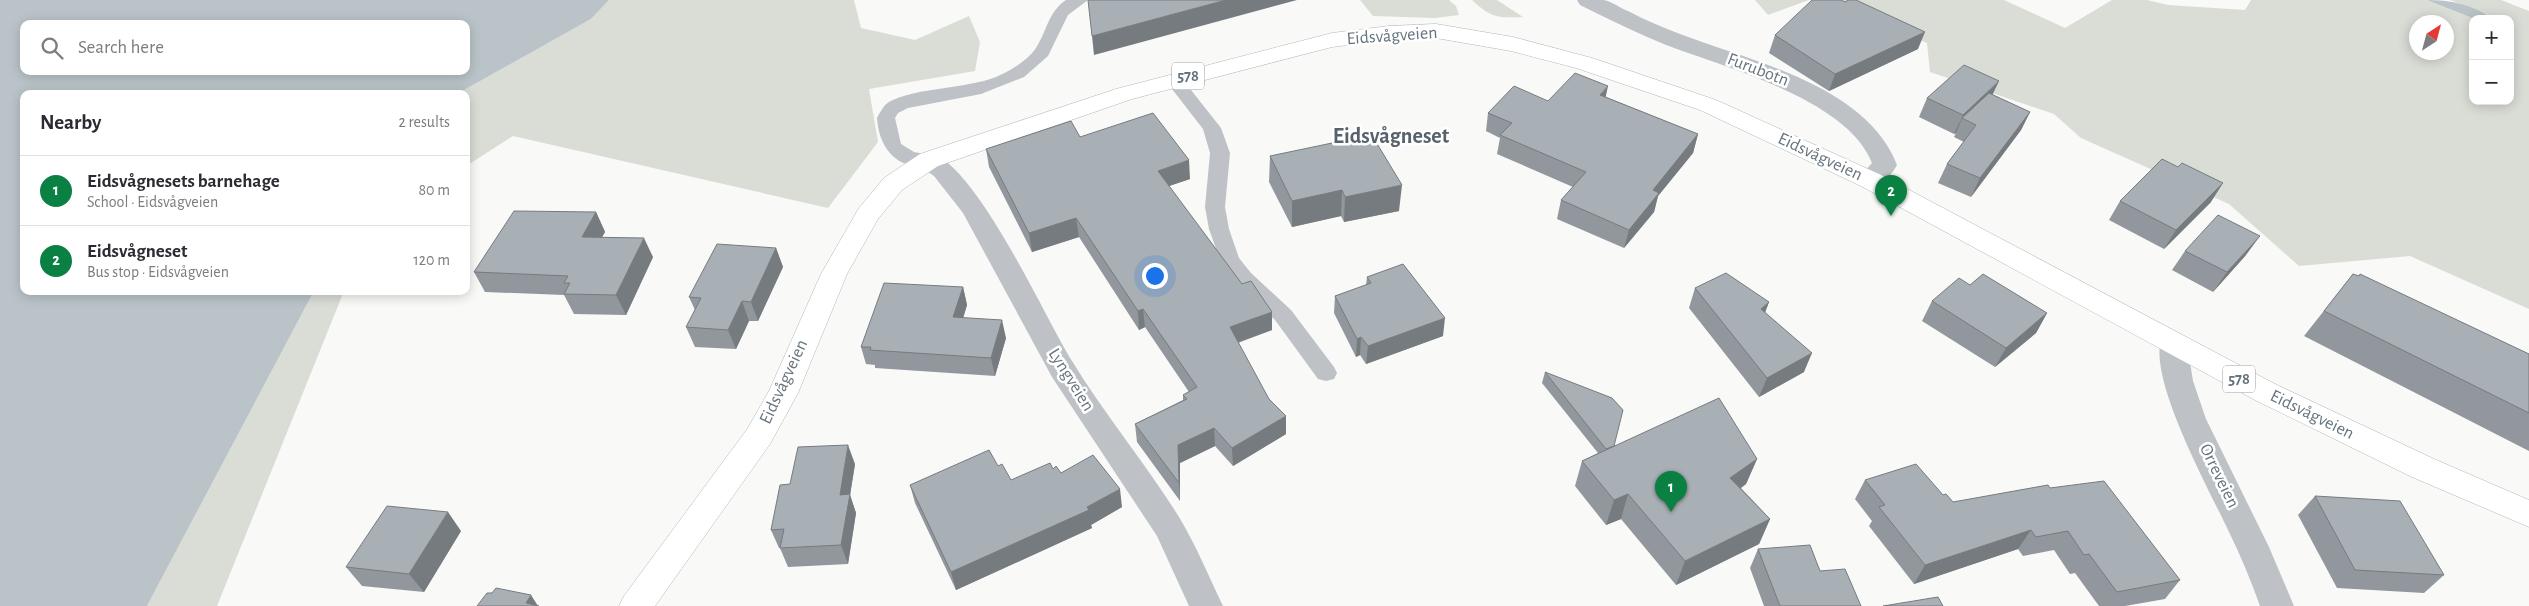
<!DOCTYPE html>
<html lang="en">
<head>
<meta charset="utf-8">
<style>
  :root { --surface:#fff; --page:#f2f2f3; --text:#2b2b33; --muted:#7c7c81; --line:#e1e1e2; --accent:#0b8043 }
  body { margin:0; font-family:"Alegreya Sans",sans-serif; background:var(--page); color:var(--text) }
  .controls { position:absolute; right:15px; top:15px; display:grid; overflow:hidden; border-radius:10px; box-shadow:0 2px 12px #0003 }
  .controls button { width:45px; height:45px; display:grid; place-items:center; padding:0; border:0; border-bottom:1px solid var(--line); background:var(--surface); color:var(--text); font:25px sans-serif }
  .compass { position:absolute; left:2409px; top:15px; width:45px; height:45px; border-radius:50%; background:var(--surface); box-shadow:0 2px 12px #0003; rotate:36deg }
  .you { position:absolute; left:1154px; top:275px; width:18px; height:18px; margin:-12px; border:4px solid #fff; border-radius:50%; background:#1a73e8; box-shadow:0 0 0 8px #1a73e833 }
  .badge { display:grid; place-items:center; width:32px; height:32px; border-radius:50%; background:var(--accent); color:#fff; font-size:16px; font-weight:700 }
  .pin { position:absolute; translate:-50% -41px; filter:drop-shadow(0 1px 2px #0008) }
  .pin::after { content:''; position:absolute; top:26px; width:18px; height:15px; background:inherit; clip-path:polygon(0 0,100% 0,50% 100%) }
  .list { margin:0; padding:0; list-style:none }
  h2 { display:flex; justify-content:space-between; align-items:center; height:65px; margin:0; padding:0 20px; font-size:21px }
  h2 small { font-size:16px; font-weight:400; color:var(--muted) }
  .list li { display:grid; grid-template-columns:32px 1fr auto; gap:15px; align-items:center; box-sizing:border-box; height:70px; padding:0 20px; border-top:1px solid var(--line) }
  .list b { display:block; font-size:19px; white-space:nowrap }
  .list p { margin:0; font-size:16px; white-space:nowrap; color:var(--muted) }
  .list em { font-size:16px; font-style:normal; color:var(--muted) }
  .icon { flex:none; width:28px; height:28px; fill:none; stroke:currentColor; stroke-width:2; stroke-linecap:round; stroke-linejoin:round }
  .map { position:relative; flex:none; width:2529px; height:606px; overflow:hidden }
  .search { position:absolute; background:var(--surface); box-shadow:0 2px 12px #0003; left:20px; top:20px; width:450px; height:55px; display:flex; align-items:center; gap:12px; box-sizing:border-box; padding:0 18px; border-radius:10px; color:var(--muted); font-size:19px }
  .panel { position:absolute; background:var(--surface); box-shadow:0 2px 12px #0003; left:20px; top:90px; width:450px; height:205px; border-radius:10px }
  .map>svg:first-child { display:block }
  .green { fill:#d9ddd6; fill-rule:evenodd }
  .water { fill:#bac4c8; fill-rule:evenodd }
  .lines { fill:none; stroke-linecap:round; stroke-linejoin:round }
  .primary-casing { stroke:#b2b7ba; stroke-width:1 }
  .lane { fill:#bec2c6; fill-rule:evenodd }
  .street { fill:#bec2c6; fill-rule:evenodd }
  .primary { fill:#fff; fill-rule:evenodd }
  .wall { fill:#91979c }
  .shaded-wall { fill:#767b7f }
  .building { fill:#a9b0b5; stroke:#767b7f }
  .labels { text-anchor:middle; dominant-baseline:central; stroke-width:5; stroke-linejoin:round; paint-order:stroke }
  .shield { fill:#fff; stroke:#949ea5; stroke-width:1 }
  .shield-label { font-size:16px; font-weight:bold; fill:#66747e }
  .street-label { font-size:18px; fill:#66747e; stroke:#fff }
  .district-label { font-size:22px; font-weight:bold; fill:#58626a; stroke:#fff }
</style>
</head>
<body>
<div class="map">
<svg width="2529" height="606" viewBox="0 0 2529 606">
  <rect width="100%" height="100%" fill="#f9f9f7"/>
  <path class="green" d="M609,0H854L861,28L915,40L969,16L980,42L975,71L869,89L878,142L828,208L513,136L466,166V94H457L591,19Z
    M1360,0H1449L1456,6L1459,15L1435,18L1373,16Z
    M1472,0H1497L1523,17C1498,18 1491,18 1472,0Z
    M1755,0H1809L1768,15Z
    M1824,0H2004L2065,28L2112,0H2147L2168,5L2245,10L2251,0H2425L2475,19H2473V101H2510V19H2493L2486,14L2450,0H2501L2529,11V309L2410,256L2299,266L2229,204L2081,138L2054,114L1930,72L1927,43ZM2416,22H2446V52H2416Z
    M314,291H344L217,606H147Z"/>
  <path class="water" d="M0,0H609L591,19L457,94H24V291H314L147,606H0ZM24,24H466V71H24Z
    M2426,0C2450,0 2473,4 2493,19H2475Z"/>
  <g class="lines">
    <g class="primary-casing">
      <path id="primary" d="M1436,24L1513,37L1592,58L1716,100L1879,174L2275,384L2434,459L2529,500V527L2412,477L2255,400L1861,186L1700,110L1576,68L1511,51L1436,38L1389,40L1332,47L1132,99L938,166L902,190L878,219L847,274L798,393L770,444L655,606H619L624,596L748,428L769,391L821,274L859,208L884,178L920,154L1116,89L1332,33L1389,26Z"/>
    </g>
    <path class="lane" d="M1066,0H1088L1068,15L1048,56L1024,77L981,94L908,108L898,113L895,118L901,144L914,152L936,156L939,160L936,164C901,174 879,151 877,118C879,114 882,109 885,105C904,88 967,89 996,77C1010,71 1027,61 1036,48C1047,31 1048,12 1066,0Z
      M1174,75L1180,76L1221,128L1230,153L1225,207L1229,229L1239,258L1251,273L1291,310L1334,367L1337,373L1334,379L1326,381L1318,379L1275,320L1237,283L1220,260L1209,229L1205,207L1210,153L1203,129L1165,80L1168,76Z"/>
    <path class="street" d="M1577,0C1585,0 1595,0 1604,0C1611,1 1620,8 1628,11C1645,20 1662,27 1680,34C1751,61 1867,86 1897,165C1889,179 1878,190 1861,186L1857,180L1872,163C1848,100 1725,67 1666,45C1637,33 1608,19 1580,5Z
      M929,152C977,165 1044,316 1072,361C1105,415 1146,464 1179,517C1196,545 1209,577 1223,606H1189L1157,536L1052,377L963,213L934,176L920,166L917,160L920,154Z
      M2173,333L2183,336L2187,343L2193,381L2206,419L2269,547L2294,606H2260C2251,581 2241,556 2229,532C2212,495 2143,371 2163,336Z"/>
    <use href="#primary" class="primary"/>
  </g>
  <path class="wall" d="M1775,35L1918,49L1829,91L1769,53Z
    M1992,95L2030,112L2021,130L1971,197L1938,183L1947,164L1964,142L1954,137L1956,133L1954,134L1919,117L1927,98Z
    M1606,97L1698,134L1693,153L1658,196L1654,212L1624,248L1557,219L1561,200L1573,187L1497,154L1500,138L1486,131L1488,113L1548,101Z
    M1080,137L1190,179L1169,186L1272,330L1238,343L1286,434L1233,466L1215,446L1180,463V501L1137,442L1135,424L1183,400V395L1189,392L1145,327L1139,330L1079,237L1032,252L989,167L986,149Z
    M1270,156L1399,211L1344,222L1341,216L1292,227L1269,182Z
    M2120,201L2211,202L2164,249L2109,220Z
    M596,212L605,232L602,237L653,257L626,315L574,314L564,295L485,292L474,272Z
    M776,248L783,267L758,321H749L736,349L695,347L686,327L695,310L689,297Z
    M2185,251L2246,255L2213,292L2172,270Z
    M2353,274L2529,354V451L2304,336Z
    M1367,277L1443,336L1366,364L1360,355L1356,357L1334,313L1335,296L1366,285Z
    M1970,285L2047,313L2036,333L1995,367L1922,321L1932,301Z
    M963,287L967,305L963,318L1006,338L995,376L875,368V365L866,364L861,347Z
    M1695,288L1769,302L1765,313L1804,372L1759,397L1689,308Z
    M1545,372L1614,446L1757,459L1746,484L1741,488L1770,519L1759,544L1676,585L1621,519L1606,525L1575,486L1582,461L1598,453L1542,383Z
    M855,464L850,495L856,513L848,564L788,567L780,548H779L771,530L790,484Z
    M998,466L1011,480L1053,469L1122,507L1091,525L1092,528L956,590L915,503L910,485Z
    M1865,480L1943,495L1953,502L2050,488L2180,580L2165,599L2125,606H2099L2075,573L2070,574L2054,550L2023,556L2018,549L1914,584L1869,526L1872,521L1855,499Z
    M2315,496L2444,575L2424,593L2337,588L2298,515Z
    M461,531L424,592L362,586L346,567Z
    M1758,549L1820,571L1861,606H1764L1750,568Z"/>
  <path class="shaded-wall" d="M1226,0H1297L1094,55L1092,36Z
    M1925,32L1918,49L1829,91L1835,74Z
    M1999,81L1990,100L1962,118L1956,133L1954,134L1963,115Z
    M1608,86L1604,105L1600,95Z
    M2030,112L2021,130L1971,197L1980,178Z
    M1698,134L1693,153L1658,196L1654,212L1624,248L1629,230L1653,190Z
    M1189,160L1190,179L1160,189L1158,171Z
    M2223,183L2211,202L2164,249L2176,230Z
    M1402,185L1399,211L1344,222L1345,197Z
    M1342,190L1341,216L1292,227V201Z
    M596,212L605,232L591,256L582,237Z
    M1076,218L1079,237L1032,252L1029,233Z
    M2260,236L2246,255L2213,292L2227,272Z
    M644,238L653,257L626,315L616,295Z
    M776,248L783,267L758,321L751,302Z
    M963,287L967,305L958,335L953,317Z
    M742,301L749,321L736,349L728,330Z
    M1769,302L1761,322V309Z
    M1143,309L1145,327L1139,330L1138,311Z
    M1272,312V330L1230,345V327Z
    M2047,313L2036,333L1995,367L2006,348Z
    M1445,318L1443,336L1366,364L1368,346Z
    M1002,320L1006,338L995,376L991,358Z
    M1361,337L1360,355L1356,357L1357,339Z
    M1812,353L1804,372L1759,397L1767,378Z
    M1286,416V434L1233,466L1232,448Z
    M1214,428L1215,446L1180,463V501L1179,483L1178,445Z
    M848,445L855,464L850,495L856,513L848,564L841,545L840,495Z
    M1757,459L1746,484L1721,502L1730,478Z
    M1120,489L1122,507L1091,525L1092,528L956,590L951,572L1087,507Z
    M1628,494L1621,519L1606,525L1614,500Z
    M448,512L461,531L424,592L409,574Z
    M1770,519L1759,544L1676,585L1685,561Z
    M2031,530L2018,549L1914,584L1925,565Z
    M531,595L538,606L526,603Z"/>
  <path class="building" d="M1088,0H1226L1092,36Z
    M1812,0H1841L1845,2L1848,0H1856L1925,32L1835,74L1775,35Z
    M1964,65L1999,81L1963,115L1927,98Z
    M1575,73L1608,86L1600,95L1698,134L1653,190L1659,193L1629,230L1561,200L1586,172L1500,135L1512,123L1488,113L1514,86L1548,101Z
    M1989,93L2030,112L1980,178L1947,164L1976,125L1962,118Z
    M1153,113L1189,160L1158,171L1242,284L1251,281L1272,312L1230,327L1269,399L1286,416L1232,448L1214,428L1178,445L1179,483L1135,424L1187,399L1183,395L1197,387L1143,309L1138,311L1076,218L1029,233L986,149L1071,121L1080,137Z
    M1373,137L1402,185L1345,197L1342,190L1292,201L1270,156L1356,138L1357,140Z
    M2162,159L2178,167L2182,163L2223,183L2176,230L2120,201Z
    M514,211L596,212L582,237L644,238L616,295L564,294L570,283H564L568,276L474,272Z
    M2218,215L2260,236L2227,272L2185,251Z
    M717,244L776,248L751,302L742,301L728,330L686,327L701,298L689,297Z
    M1403,264L1445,318L1368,346L1361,337L1357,339L1335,296L1371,283L1367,277Z
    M1726,273L1769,302L1761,309L1812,353L1767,378L1695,288Z
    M1983,274L2047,313L2006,348L1932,301L1959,278L1970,285Z
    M2353,274L2359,276L2360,274L2529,354V413L2324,311Z
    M884,283L963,287L953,317L1002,320L991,358L870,350L871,347H861Z
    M1545,372L1612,398L1623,410L1614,446L1606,449Z
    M1719,398L1757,459L1730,478L1770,519L1685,561L1628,494L1614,500L1582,461Z
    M848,445L840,495L850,494L841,545L780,548L784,529L771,530L780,485L790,484L798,447Z
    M989,450L998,466L1002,464L1011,480L1050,463L1053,469L1056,466L1061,473L1093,455L1120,489L1087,507L1089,510L951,572L910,485Z
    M1916,464L1943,495L1946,494L1953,502L2048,485L2050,488L2104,481L2180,580L2117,592L2089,554L2084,555L2068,531L2036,537L2031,530L1925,565L1879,507L1885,505L1865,480Z
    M2315,496L2400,501L2444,575L2355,570Z
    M387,506L448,512L409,574L346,567Z
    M1810,545L1820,571L1845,569L1861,606H1780L1758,549Z
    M496,588L531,595L526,603L539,606H477L487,593H492Z
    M1938,597L1943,606H1883Z"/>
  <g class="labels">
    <g class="shield">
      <rect x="1172" y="62.5" width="32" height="27" rx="4"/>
      <rect x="2223" y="365.5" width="32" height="27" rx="4"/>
    </g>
    <g class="shield-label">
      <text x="1188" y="76">578</text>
      <text x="2239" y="379">578</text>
    </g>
    <g class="street-label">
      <text transform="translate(1392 36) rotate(-4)">Eidsvågveien</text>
      <text transform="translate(1758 70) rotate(21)">Furubotn</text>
      <text transform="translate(1820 157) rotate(25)">Eidsvågveien</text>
      <text transform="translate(1071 380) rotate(58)">Lyngveien</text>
      <text transform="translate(784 382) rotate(-65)">Eidsvågveien</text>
      <text transform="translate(2312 415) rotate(26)">Eidsvågveien</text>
      <text transform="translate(2219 476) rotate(64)">Orreveien</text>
    </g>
    <g class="district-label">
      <text x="1391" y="136">Eidsvågneset</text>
    </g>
  </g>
</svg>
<div class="controls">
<button>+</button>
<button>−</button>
</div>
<svg class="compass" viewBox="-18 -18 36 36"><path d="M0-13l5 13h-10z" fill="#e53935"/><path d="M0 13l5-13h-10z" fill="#7c7c81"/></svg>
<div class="you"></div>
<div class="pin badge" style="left:1671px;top:512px">1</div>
<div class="pin badge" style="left:1891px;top:216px">2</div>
<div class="search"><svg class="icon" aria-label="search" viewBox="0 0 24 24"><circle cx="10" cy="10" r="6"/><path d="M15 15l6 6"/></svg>Search here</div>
<section class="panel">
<h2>Nearby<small>2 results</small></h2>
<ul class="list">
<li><span class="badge">1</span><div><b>Eidsvågnesets barnehage</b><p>School · Eidsvågveien</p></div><em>80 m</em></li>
<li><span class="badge">2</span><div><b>Eidsvågneset</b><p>Bus stop · Eidsvågveien</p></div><em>120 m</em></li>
</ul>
</section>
</div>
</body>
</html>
